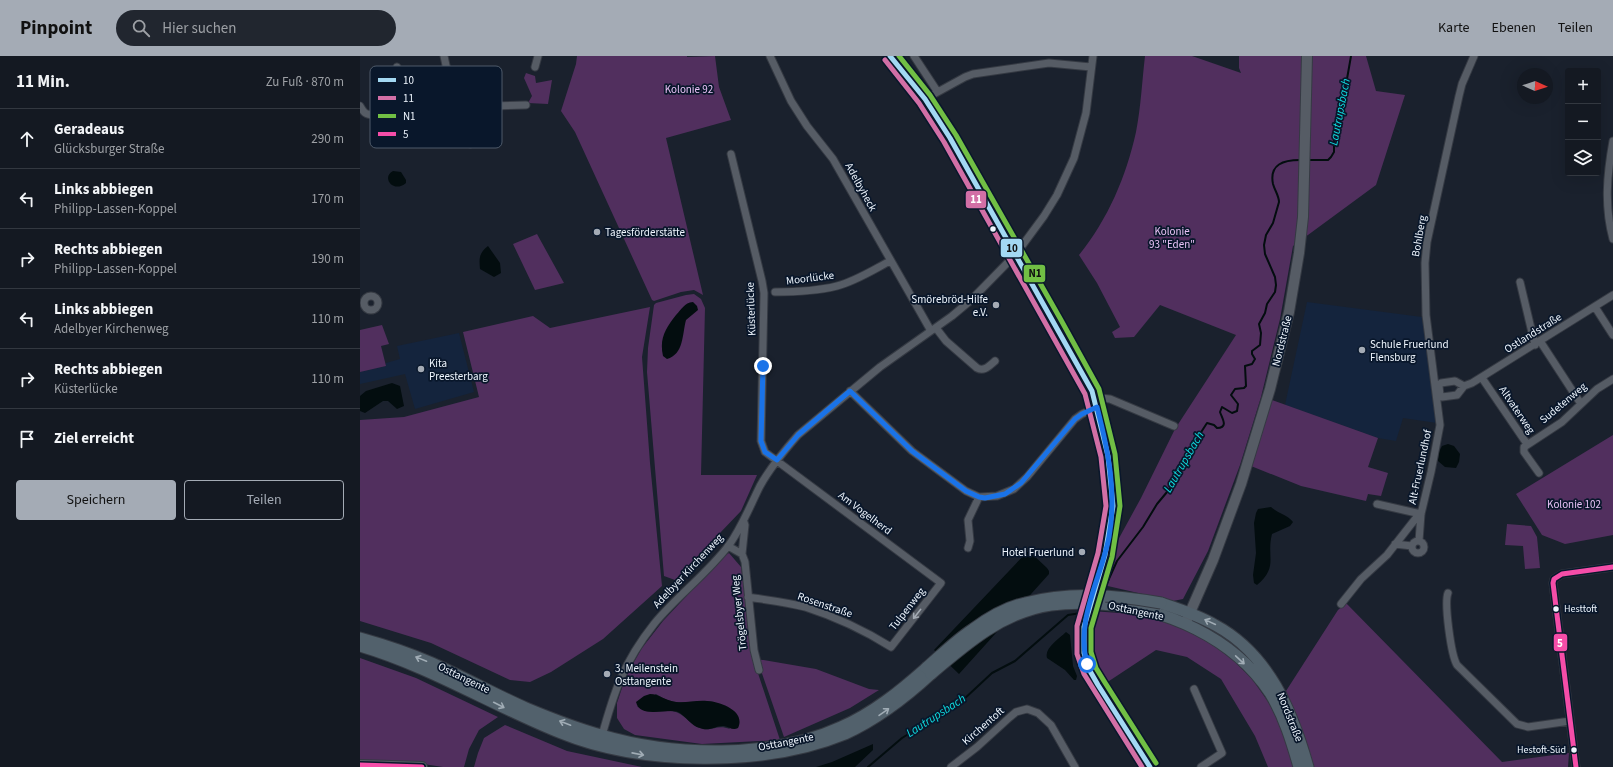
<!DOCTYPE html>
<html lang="de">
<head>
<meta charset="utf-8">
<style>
  :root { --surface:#141922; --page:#21262f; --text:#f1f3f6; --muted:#9da0a5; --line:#333840; --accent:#a4abb5 }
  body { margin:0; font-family:"Source Sans 3",sans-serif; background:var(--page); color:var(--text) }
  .controls { position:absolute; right:12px; top:12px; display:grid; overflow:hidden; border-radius:4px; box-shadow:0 4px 16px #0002 }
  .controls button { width:36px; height:36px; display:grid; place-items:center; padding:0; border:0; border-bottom:1px solid var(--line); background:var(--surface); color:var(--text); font:20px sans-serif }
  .compass { position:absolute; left:1157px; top:12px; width:36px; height:36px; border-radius:50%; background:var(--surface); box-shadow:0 4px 16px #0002; rotate:93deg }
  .stop { position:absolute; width:12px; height:12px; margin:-9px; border:3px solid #1a73e8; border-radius:50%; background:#fff }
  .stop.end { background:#1a73e8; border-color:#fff; box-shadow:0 1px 4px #0008 }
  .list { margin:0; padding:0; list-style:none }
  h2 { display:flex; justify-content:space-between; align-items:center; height:52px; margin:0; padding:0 16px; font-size:17px }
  h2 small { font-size:13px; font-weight:400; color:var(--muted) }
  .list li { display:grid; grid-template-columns:26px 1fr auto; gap:12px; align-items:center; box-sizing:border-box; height:60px; padding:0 16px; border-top:1px solid var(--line) }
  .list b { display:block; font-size:15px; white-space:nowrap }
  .list p { margin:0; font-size:13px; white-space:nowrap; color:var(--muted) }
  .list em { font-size:13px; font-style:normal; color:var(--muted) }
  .actions { display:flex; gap:8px; padding:12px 16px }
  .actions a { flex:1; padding:9px 0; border:1px solid var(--accent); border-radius:4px; text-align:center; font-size:14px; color:var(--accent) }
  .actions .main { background:var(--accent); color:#111 }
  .icon { flex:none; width:22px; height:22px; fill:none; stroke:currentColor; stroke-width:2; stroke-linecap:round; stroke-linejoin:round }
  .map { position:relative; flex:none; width:1253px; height:711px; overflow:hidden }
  header { display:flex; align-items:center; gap:24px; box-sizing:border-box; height:56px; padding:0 20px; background:var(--accent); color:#111 }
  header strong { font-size:19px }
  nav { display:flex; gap:22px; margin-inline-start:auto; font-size:14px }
  .search { width:280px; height:36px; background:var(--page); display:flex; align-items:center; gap:10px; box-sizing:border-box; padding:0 14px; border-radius:22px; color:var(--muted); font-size:15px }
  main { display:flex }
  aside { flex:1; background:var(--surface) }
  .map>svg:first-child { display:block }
  .built { fill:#14243d }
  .green { fill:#512f5e; fill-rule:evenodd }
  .water { fill:#030d0f }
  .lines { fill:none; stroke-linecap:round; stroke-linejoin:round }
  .stream { stroke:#030d0f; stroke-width:2 }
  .street-casing { stroke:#353a43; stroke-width:9 }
  .secondary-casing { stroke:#353a43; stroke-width:12 }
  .primary-casing { stroke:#353a43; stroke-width:13 }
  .street { stroke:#565c65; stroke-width:7 }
  .secondary { stroke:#565c65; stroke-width:10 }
  .primary { stroke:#52616c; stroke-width:11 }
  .primary-bridge-casing { stroke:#353a43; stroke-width:13; stroke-linecap:butt }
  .primary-bridge { stroke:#52616c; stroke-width:11 }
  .bus-1-casing { stroke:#09172b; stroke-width:8 }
  .bus-2-casing { stroke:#09172b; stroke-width:8 }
  .bus-3-casing { stroke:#09172b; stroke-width:8 }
  .bus-4-casing { stroke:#09172b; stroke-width:8 }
  .bus-1 { stroke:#a3d8f3; stroke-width:5 }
  .bus-2 { stroke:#d26fa6; stroke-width:5 }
  .bus-3 { stroke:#71bf44; stroke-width:5 }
  .bus-4 { stroke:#f54da8; stroke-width:5 }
  .oneway { stroke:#a2a9b2 }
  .oneway2 { stroke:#a0acb5 }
  .route { stroke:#1a73e8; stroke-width:5 }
  .bus-dot { fill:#eff6fe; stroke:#09172b; stroke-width:1.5 }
  .poi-dot { fill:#a4abb5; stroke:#09172b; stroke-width:1.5 }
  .labels { text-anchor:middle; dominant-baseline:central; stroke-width:3.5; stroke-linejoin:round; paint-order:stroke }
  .bus-label { font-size:10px; fill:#eff6fe; stroke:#09172b; text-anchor:start }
  .park-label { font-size:11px; fill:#e9c2f6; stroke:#09172b }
  .street-label { font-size:11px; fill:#eff6fe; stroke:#09172b }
  .poi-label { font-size:11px; fill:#eff6fe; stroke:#09172b; text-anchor:start }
  .water-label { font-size:12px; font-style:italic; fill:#0fdce0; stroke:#09172b }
  .key { fill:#09172b; stroke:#4e5a6a; stroke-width:1 }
  .key-label { font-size:11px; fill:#eff6fe }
  .line-badge { stroke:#09172b; stroke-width:1.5 }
  .badge-label { font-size:11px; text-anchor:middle; font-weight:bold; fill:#fff }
  .pale-badge-label { font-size:11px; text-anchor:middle; font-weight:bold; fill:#111 }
</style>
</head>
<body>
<header>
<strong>Pinpoint</strong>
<div class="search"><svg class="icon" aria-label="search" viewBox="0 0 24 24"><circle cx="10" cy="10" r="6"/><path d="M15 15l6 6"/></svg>Hier suchen</div>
<nav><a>Karte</a><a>Ebenen</a><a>Teilen</a></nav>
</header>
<main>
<aside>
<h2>11 Min.<small>Zu Fuß · 870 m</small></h2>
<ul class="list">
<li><svg class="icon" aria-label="ahead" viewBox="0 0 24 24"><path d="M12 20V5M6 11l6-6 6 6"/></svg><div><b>Geradeaus</b><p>Glücksburger Straße</p></div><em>290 m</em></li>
<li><svg class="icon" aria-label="left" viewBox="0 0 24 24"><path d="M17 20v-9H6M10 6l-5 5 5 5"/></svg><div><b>Links abbiegen</b><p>Philipp-Lassen-Koppel</p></div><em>170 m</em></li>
<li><svg class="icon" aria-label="right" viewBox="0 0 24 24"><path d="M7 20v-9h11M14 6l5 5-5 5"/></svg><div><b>Rechts abbiegen</b><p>Philipp-Lassen-Koppel</p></div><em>190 m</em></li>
<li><svg class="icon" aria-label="left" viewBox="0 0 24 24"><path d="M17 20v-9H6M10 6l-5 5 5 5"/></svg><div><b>Links abbiegen</b><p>Adelbyer Kirchenweg</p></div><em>110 m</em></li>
<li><svg class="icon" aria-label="right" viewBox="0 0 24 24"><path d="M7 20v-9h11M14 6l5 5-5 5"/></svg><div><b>Rechts abbiegen</b><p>Küsterlücke</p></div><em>110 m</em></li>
<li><svg class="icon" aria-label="arrive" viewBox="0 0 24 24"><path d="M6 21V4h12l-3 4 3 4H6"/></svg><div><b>Ziel erreicht</b></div></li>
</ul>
<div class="actions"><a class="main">Speichern</a><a>Teilen</a></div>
</aside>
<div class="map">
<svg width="1253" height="711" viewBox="0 0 1253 711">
  <rect width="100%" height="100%" fill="#1a212d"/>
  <path class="built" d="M947,246L1062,261L1077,367L1043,362L1036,385L1018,382L925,349Z
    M99,277L114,336L55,353L45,318L0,328V316L26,310V307L40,303L37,290Z"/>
  <path class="green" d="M217,0H327V1L355,0L359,31L371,64L306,82L343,239L334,234L321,236L294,245L292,244L215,76L201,55L216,8Z
    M785,0H832L881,17L879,12V0H1006L1016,35L1045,39L1016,129L933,190L920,263L901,341L880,409L848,495L823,543L813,545L739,528L752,495L781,442L815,373L876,279L800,249L774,281L755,282L752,276L760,271L737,227L719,199C748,163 766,121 776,76C781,51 782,25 785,0Z
    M166,17L175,20L176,27L192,24L188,48L168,47L172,40L164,22Z
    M177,178L204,227L175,234L153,188Z
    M334,238L341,243L345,252L341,419H397L381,455L315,524L304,520L287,316L288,292L294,249L296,247L326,239Z
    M290,251L282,301L290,407L302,530L243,583L191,616L170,626L150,624L71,587L0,565V364L44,361L119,341L103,276L173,260L190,272Z
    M22,269L29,288L21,290L26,310L0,316V274Z
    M912,344L1018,382L1008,411L1028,417L1021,440L1008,438L1006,445L941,430L891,410Z
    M1253,379V479L1205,488L1182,479L1156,438Z
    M1147,468L1171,470L1177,481L1180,512L1165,513L1163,490L1145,489Z
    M369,497L381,511L393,602L420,684L342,688L275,679L264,673L257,662V647L266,620L282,592L303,565L364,500ZM296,638C301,641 306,644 311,645C325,649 340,643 354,646L370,673C357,668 354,675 343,673C331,671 327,660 316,656C303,652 289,661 277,650Z
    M986,547L1142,706L1209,697L1208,711H952L945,687L926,635L978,554Z
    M731,555L788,559L814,568L852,588L874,605L892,623L909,647L923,675L933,711H908L895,680L861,623L827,601L796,594L743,629C728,607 727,581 731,555Z
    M0,602L56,622L138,661L119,674L109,693L104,711H83L50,706L0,705Z
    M397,603L456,613L509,633L519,634L490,652L424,681Z
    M145,669L207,695L282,711H114L118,697L124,682Z"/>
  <path class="water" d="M33,115L41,116L46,124V127C33,138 21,121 33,115Z
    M128,190L140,207L141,217L134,221L120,213C119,202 119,197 128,190Z
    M333,246L337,250L338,254L326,264C322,279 324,298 307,303L303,300C299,282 306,272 316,259C322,253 324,247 333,246Z
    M32,327L40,330L44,350L37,353L28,345H23L5,357L0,355V340L6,335Z
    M1088,388L1094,390L1100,398L1099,406L1096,412L1085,411L1078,405L1079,396L1082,390Z
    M911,451C917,457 928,459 933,466L930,470L912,478C906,501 919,510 897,529L894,527L893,519L896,497L894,467L896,457L898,453Z
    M667,496H670L687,512L689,515V518L599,618L574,594Z
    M706,576L710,579L713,610L717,620L716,624H714L705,614L687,602C684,592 699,583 706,576Z
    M290,638C299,638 306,645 316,646C326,647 337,644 347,645C361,646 386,655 378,672C373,675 369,671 364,670C356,669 350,676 340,672C331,670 326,660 318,656C306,652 280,663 276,646L284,640Z
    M513,688V694L495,711H456L472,706Z"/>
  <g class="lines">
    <path class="stream" d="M947,104H968L971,101L974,96V78L984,40L991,0
      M743,536L757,505L783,471L797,448L812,430L815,421L820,415L827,398L847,367L854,369L857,372C869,372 862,362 860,356L862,351L872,357L877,355L878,348L871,339L875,333L884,332L886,330L885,310L892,308L895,303L892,298V295L900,289L901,277L899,268L905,257L907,248L915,236L916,229L915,221L905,198L904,189L906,179L913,167L919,146C919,140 915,135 913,128C909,108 924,104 940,104
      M733,557L737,552
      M508,711L542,682L603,644L632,617L655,605L708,559L721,557"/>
    <g class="street-casing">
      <path id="street" d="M84,0L93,42L110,88
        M410,0L431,45L447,70L473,103L571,275
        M530,0L565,43L590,82L695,267L732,335L748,400L752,434L753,450L745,499L724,571V597L730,615L738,629L790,711
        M554,0L577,35
        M37,11L44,43
        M175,11L178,0
        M565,43L605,21L613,18L689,7L731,11
        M0,50C4,57 6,59 14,59L88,21
        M96,51L166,49
        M1253,85C1247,118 1244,150 1253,183
        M371,98L402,225L404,237L401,385L405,396L581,527L531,591C504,574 476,561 445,551C426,546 407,544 388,541
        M1160,226L1175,289
        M415,236C435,236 457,235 477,230C496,225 513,214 530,205
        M4 247a7 7 0 1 1 14 0a7 7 0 1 1-14 0Z
        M1235,251L1253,279
        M576,272L586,285L617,312C624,316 629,310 635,305
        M1180,285L1221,348
        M1122,322L1167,388
        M1104,330L1097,339L1082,341L1080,339L1079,330L1081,327L1095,325L1104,330L1112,327L1253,239
        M490,335L552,395L606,435L619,441L637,440L654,433L667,421L715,363L722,358L737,351
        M735,344L740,342L750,343L814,370
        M1179,417L1164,396V391L1202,366L1237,333L1253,323
        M1017,448L1061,458
        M384,466L385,469L382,498L385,506L394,594L399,614
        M1059,485L1061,458L1071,416L1080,369L1066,259L1065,207L1067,186L1099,40L1102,28L1114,0
        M1052 491a6 6 0 1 1 12 0a6 6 0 1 1-12 0Z
        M1035,488L1052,490
        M368,490L382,498
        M608,492L610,485L608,464L619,441
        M1088,537C1084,547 1091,599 1097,609L1157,668L1168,671L1210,665
        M981,548L1001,523L1027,499L1056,462L1061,458
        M834,633L862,697L841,711
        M241,683C254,636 263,607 294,568C317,540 347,518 369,489C382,471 390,450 400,430C410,412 424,395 438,379L520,311L592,260L610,245L656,198L684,160L697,139L714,102L726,57L733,0
        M591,711L617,691L650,661L656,656L667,653L678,657L691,669L715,711
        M1216,711L1193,527L1194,523L1202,518L1253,511"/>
    </g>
    <g class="secondary-casing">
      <path id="secondary" d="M825,568L853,504L881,428L910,333L929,256L939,197L943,161L947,0
        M0,709L62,711"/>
    </g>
    <g class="primary-casing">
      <path id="primary" d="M801,547C819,553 838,559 855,569C909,598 932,655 948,711
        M740,548C805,551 874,582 910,637C924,660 932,686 939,711
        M0,582C25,589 49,597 72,607C104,621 134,638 166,652C190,662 215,672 241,679C312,700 412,703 481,671C513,657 540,635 566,612
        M0,590C71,611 133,650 201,677C282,710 405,711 485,678C518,663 545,642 571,618"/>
    </g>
    <use href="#street" class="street"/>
    <use href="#secondary" class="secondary"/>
    <use href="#primary" class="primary"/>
    <g class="primary-bridge-casing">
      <path id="primary-bridge" d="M566,612C581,599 596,584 613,573C628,562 647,551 665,547C710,535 756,539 801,547
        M571,618C607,587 643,556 691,549C707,547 724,547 740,548"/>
    </g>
    <use href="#primary-bridge" class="primary-bridge"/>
    <g class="bus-1-casing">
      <path id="bus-1" d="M530,0L565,43L590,82L732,335L748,400L753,450L745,499L724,571V597L730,615L738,629L790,711"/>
    </g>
    <g class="bus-2-casing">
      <path id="bus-2" d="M525,4L559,47L584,86L725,338L741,401L746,450L738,497L717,570V598L724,618L782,711"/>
    </g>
    <g class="bus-3-casing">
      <path id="bus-3" d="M539,0L570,39L596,79L701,264L739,333L755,398L760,450L752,501L731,572V596L736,612L744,625L796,707"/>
    </g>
    <g class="bus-4-casing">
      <path id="bus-4" d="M0,709L62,711
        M1216,711L1193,527L1194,523L1202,518L1253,511"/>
    </g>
    <use href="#bus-1" class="bus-1"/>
    <use href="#bus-2" class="bus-2"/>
    <use href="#bus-3" class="bus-3"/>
    <use href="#bus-4" class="bus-4"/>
  </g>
  <defs><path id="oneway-shaft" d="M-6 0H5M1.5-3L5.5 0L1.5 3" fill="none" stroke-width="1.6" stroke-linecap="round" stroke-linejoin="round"/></defs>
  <use class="oneway" href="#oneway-shaft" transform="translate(557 558) rotate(128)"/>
  <g class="oneway2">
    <use href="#oneway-shaft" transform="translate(850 566) rotate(-155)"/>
    <use href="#oneway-shaft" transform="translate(61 603) rotate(-158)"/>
    <use href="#oneway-shaft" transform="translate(880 604) rotate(43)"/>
    <use href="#oneway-shaft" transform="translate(139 649) rotate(27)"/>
    <use href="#oneway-shaft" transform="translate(524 656) rotate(-35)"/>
    <use href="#oneway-shaft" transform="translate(205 667) rotate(-159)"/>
    <use href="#oneway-shaft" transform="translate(278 698) rotate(11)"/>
  </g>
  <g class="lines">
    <path class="route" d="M403,310L401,385L405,396L417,404L438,379L490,335L552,395L606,435L619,441L625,442L645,438L661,427L715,363L722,358L737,351C748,394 757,436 749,481C741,523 715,564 727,608"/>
  </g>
  <g class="bus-dot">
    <circle cx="633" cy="173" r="3.5"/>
    <circle cx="1196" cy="553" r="3.5"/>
    <circle cx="1214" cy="694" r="3.5"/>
  </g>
  <g class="poi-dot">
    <circle cx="237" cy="176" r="4"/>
    <circle cx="636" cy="249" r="4"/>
    <circle cx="1002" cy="294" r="4"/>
    <circle cx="61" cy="313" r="4"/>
    <circle cx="722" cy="496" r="4"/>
    <circle cx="247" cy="618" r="4"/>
  </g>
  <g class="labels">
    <g class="bus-label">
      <text x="1204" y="553">Hesttoft</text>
      <text x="1206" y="694" text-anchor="end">Hestoft-Süd</text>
    </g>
    <g class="park-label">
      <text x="329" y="33">Kolonie 92</text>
      <text x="812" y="175">Kolonie<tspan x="812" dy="13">93 "Eden"</tspan></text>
      <text x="1214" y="448">Kolonie 102</text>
    </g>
    <g class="street-label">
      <text transform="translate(501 131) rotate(61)">Adelbyheck</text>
      <text transform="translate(1059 180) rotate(-80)">Bohlberg</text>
      <text transform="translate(450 222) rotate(-7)">Moorlücke</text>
      <text transform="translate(391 253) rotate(-92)">Küsterlücke</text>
      <text transform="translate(1173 277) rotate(-32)">Ostlandstraße</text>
      <text transform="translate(922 285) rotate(-76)">Nordstraße</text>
      <text transform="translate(1203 347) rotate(-40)">Sudetenweg</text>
      <text transform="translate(1157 354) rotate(56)">Altvaterweg</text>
      <text transform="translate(1060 411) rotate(-78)">Alt-Fruerlundhof</text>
      <text transform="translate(505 457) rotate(37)">Am Vogelherd</text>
      <text transform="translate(328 515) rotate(-47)">Adelbyer Kirchenweg</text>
      <text transform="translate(465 549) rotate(19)">Rosenstraße</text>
      <text transform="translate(547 553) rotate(-52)">Tulpenweg</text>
      <text transform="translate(776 555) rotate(12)">Osttangente</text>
      <text transform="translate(379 557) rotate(-96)">Trögelsbyer Weg</text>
      <text transform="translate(104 622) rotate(26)">Osttangente</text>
      <text transform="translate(930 661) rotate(68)">Nordstraße</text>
      <text transform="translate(623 670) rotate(-41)">Kirchentoft</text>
      <text transform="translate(426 686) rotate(-11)">Osttangente</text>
    </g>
    <g class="poi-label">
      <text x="245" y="176">Tagesförderstätte</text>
      <text x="628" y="243" text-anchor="end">Smörebröd-Hilfe<tspan x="628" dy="13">e.V.</tspan></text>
      <text x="1010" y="288">Schule Fruerlund<tspan x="1010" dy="13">Flensburg</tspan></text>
      <text x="69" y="307">Kita<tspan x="69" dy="13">Preesterbarg</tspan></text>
      <text x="714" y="496" text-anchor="end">Hotel Fruerlund</text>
      <text x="255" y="612">3. Meilenstein<tspan x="255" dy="13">Osttangente</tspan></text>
    </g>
    <g class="water-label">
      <text transform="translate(980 56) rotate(-79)">Lautrupsbach</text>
      <text transform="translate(824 406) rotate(-60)">Lautrupsbach</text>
      <text transform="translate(576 660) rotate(-33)">Lautrupsbach</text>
    </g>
  </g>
  <rect x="10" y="10" width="132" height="82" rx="6" class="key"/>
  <rect x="18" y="22" width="18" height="4" fill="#a3d8f3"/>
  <rect x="18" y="40" width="18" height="4" fill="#d26fa6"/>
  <rect x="18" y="58" width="18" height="4" fill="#71bf44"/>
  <rect x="18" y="76" width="18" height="4" fill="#f54da8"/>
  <g class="key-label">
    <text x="43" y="28">10</text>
    <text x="43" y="46">11</text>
    <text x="43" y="64">N1</text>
    <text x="43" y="82">5</text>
  </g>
  <g class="line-badge">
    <rect x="605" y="134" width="22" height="19" rx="4" fill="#d26fa6"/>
    <rect x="640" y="182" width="23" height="20" rx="4" fill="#a3d8f3"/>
    <rect x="663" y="208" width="23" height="19" rx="4" fill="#71bf44"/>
    <rect x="1193" y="577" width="15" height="19" rx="4" fill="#f54da8"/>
  </g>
  <g class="badge-label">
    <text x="616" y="147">11</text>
    <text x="1200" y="591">5</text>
  </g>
  <g class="pale-badge-label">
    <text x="652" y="196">10</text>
    <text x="675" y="221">N1</text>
  </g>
</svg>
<div class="controls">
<button>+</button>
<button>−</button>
<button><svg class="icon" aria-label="layers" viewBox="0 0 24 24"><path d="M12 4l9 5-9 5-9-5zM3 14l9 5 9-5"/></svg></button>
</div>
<svg class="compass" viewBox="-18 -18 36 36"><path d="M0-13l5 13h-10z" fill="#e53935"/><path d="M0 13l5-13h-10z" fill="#9da0a5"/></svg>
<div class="stop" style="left:727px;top:608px"></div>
<div class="stop end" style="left:403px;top:310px"></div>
</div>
</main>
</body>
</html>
